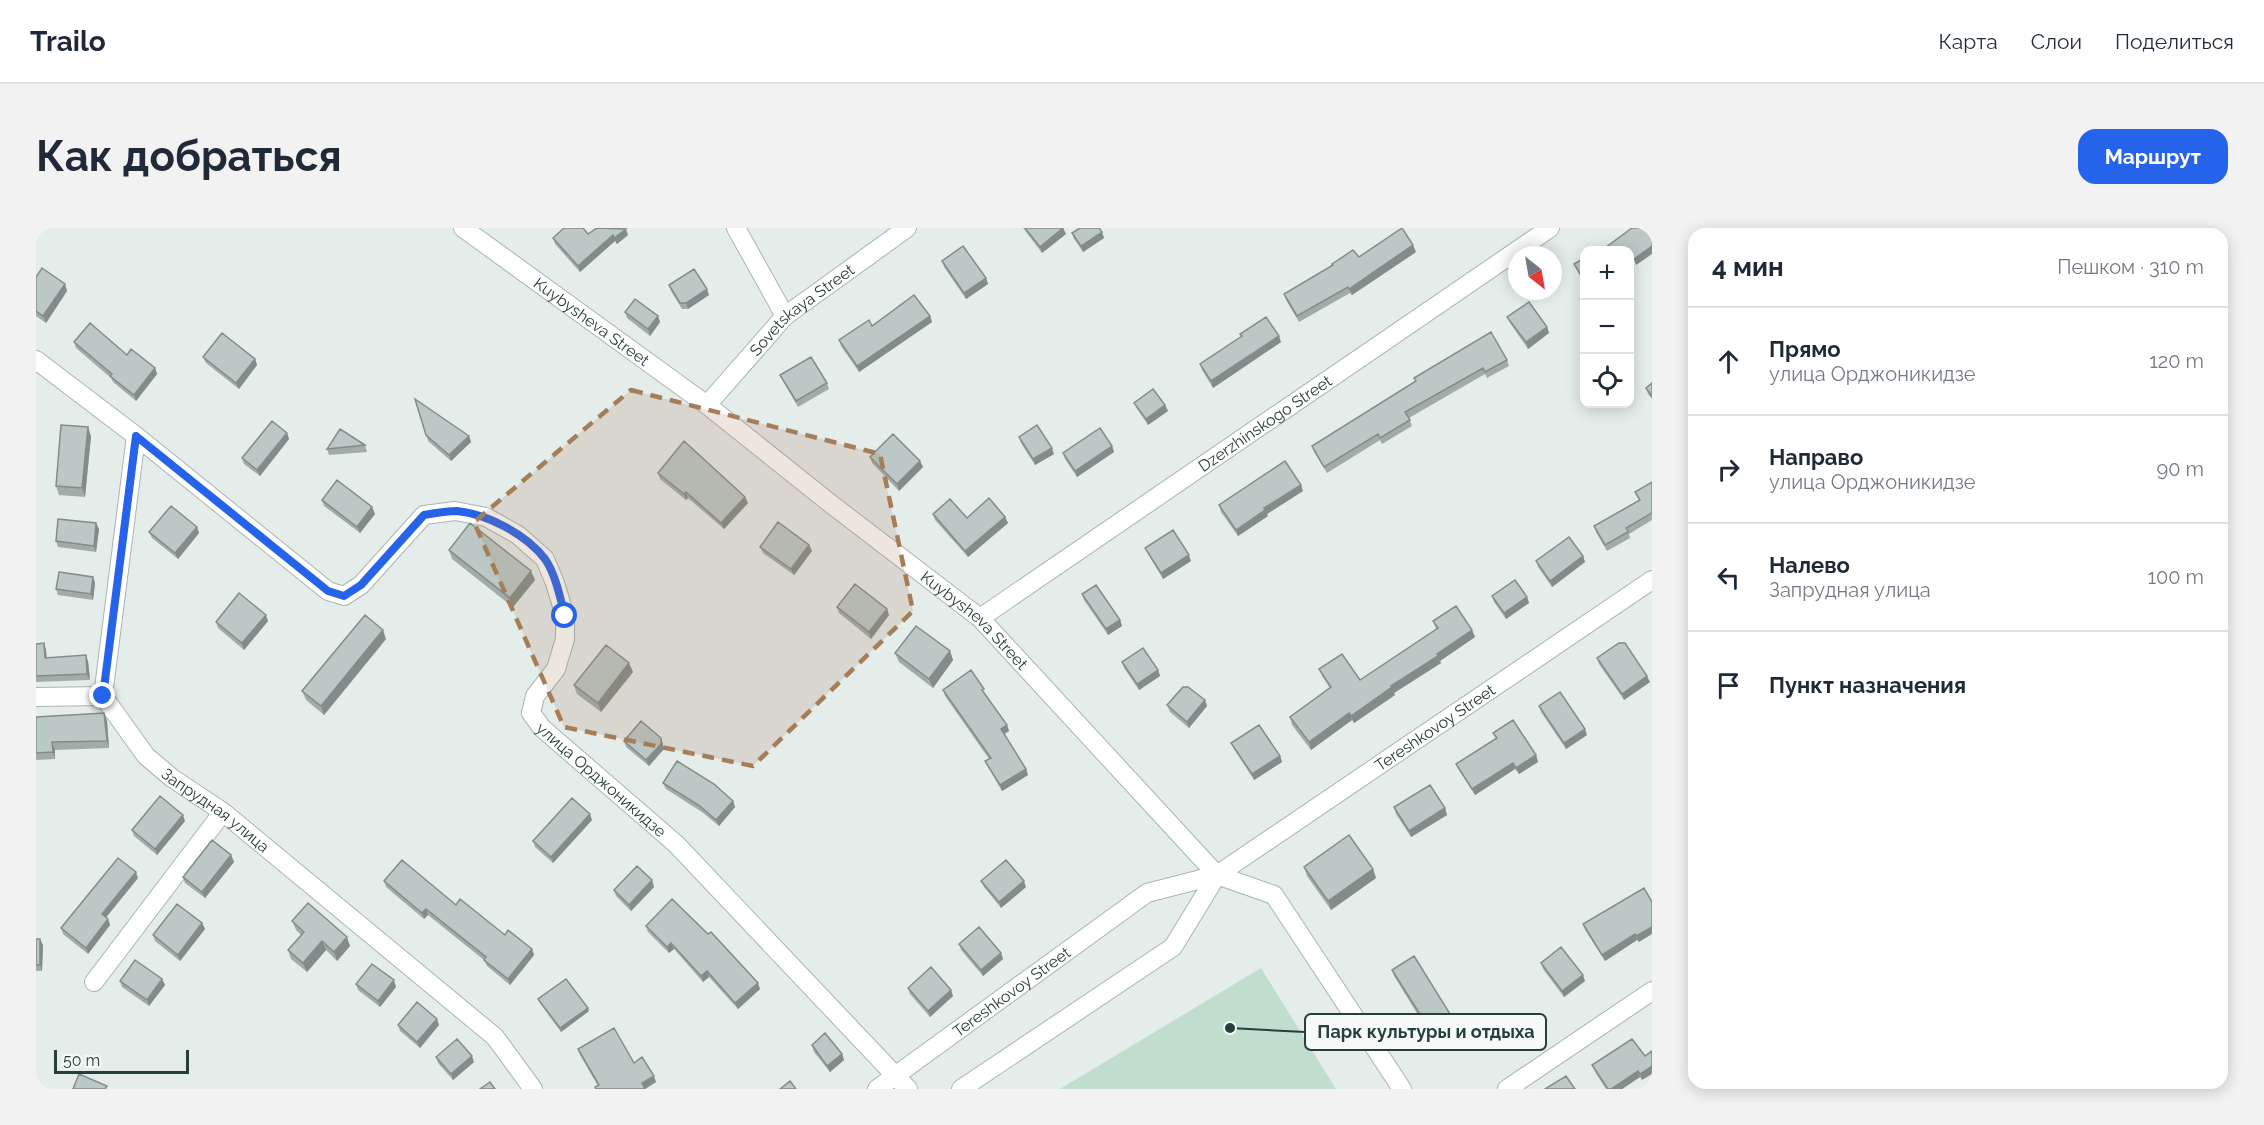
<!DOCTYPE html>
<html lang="ru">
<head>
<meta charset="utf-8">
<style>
  :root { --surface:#fff; --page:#f2f2f3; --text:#1f2937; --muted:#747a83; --line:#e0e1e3; --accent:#2563eb }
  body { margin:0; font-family:Raleway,sans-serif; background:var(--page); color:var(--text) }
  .controls { position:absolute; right:18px; top:18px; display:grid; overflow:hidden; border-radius:12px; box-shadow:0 3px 15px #0003 }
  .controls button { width:54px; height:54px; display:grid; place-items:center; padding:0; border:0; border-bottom:2px solid var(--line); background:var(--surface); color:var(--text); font:30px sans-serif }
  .compass { position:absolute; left:1472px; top:18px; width:54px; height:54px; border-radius:50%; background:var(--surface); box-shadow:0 3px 15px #0003; rotate:149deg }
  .scale { position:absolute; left:18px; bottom:15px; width:135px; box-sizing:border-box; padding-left:6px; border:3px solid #263e3c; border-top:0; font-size:16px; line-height:21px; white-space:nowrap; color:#263e3c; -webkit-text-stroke:4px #f6faf9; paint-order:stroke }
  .stop { position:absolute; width:18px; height:18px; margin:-14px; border:4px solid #2563eb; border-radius:50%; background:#fff }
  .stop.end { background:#2563eb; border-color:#fff; box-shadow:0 2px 6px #0008 }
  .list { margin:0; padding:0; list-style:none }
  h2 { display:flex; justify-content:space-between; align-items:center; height:78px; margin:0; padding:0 24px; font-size:26px }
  h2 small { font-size:20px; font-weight:400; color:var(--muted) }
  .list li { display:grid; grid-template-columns:39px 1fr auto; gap:18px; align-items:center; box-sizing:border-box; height:108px; padding:0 24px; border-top:2px solid var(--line) }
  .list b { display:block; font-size:22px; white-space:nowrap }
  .list p { margin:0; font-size:20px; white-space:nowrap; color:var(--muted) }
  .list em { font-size:20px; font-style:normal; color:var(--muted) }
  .icon { flex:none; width:33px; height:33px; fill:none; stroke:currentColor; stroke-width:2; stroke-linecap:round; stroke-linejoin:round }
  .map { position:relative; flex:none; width:1616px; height:861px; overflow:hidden; border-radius:18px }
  header { display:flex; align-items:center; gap:36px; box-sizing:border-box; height:84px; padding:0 30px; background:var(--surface); border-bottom:2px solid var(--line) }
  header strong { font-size:28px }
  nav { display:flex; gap:33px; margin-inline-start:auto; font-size:21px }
  .intro { display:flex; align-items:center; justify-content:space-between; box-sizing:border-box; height:144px; padding:0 36px }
  h1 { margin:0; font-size:42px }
  .button { padding:15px 27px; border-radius:18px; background:var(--accent); color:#fff; font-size:21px; font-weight:700 }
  main { display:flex; gap:36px; padding:0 36px }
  aside { flex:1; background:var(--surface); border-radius:18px; box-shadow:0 3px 15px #0003 }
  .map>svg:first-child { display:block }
  .green { fill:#c0ddcd }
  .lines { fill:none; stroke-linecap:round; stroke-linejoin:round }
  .minor-casing { stroke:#a8b5b3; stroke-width:20 }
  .minor { stroke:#fff; stroke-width:18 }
  .wall { fill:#a1aca9 }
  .shaded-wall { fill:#838c8a }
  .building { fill:#bbc8c5; stroke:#838c8a; stroke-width:1.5 }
  .route { stroke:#2563eb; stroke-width:8 }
  .marked { fill:#a47d59; fill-opacity:0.2; stroke:#a47d59; stroke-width:4.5; stroke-dasharray:12 8; stroke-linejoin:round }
  .labels { text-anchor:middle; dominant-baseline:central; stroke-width:4.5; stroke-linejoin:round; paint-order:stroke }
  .street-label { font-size:16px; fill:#263e3c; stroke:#f6faf9 }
  .leader { fill:none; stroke:#263e3c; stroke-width:2 }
  .callout-dot { fill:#263e3c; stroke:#f6faf9; stroke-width:2 }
  .callout { fill:#f6faf9; stroke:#263e3c; stroke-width:2 }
  .callout-label { font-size:18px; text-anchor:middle; font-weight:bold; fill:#263e3c }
</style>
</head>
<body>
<header>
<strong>Trailo</strong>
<nav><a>Карта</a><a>Слои</a><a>Поделиться</a></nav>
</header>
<div class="intro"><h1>Как добраться</h1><a class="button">Маршрут</a></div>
<main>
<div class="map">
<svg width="1616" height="861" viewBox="0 0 1616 861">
  <rect width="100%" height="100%" fill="#e5edeb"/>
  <path class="green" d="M1225,740L1300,861H1024Z"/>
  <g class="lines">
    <g class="minor-casing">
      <g id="minor">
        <path id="s1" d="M427,0L671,177L795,276L944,390L1181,647L1238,667L1366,861"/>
        <path d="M700,0L749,88"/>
        <path id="s2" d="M0,132L100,208L292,363L308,368L325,357L388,287L419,283L450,289L482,307L509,331L519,355L529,388V411L520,441L499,468L495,485L506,500L640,616L872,861"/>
        <path id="s3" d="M671,177L749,88L871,0"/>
        <path id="s4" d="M100,208L67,468L110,528L136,550L187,584L459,809L497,861"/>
        <path id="s5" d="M944,390L1514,0"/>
        <path d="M0,469L67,468"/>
        <path d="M58,754L187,584"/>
        <path id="s6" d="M841,861L1111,665L1181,647L1616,352"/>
        <path d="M925,861L1137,719L1181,647"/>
        <path d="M1471,861L1616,763"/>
      </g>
    </g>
    <use href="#minor" class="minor"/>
  </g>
  <path class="wall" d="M987,0H1027L1030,6L1006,25Z
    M1066,4L1068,10L1047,24L1038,11L1036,5Z
    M552,6L592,7L581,16L579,13L544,44L519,16L517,10Z
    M1380,24L1316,67L1314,65L1263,94L1250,72L1248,66L1297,38L1323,29Z
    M1548,30V55L1541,42L1538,36Z
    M906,33L950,50L952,56L930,71L908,39Z
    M0,49L29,56L31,63L10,95L0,88Z
    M633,57L673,67L652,81H646L635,63Z
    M589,84L622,88L624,94L614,108L591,90Z
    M894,88L896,94L823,144L805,118L803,112L836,98Z
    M1471,89L1511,99L1513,105L1492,121L1474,95Z
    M1204,106L1245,114L1177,160L1166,142L1164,136L1205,109Z
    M38,114L91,127L119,140L121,146L100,173L77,154L75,150L40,120Z
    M167,129L219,131L221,137L203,161L170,135Z
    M1471,132L1473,138L1451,150L1449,146L1373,190L1376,198L1346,216L1344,212L1291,245L1278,224L1276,218L1379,154L1378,150Z
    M744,147L791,155L793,161L762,179L747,153Z
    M1616,155V171L1612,166L1610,160Z
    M379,171L433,208L435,214L415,233L392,213Z
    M1098,175L1129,177L1132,183L1112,197L1101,181Z
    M251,205L253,211L224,248L208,236L206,230Z
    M55,208L49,269L23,267L20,258Z
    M983,209L1018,226L999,237L985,215Z
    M329,217L331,224L293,227L291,221Z
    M1076,218L1078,224L1041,249L1029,231L1027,225Z
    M834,229L884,233L887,239L863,263L836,235Z
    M622,245L709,269L712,275L688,301L652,270L650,272L624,251Z
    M1616,254V292L1593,306L1594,310L1571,323L1560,304L1558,298L1603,272L1599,264Z
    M1267,263L1231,286L1232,288L1202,308L1185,284L1183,277Z
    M286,272L336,279L339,286L324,305L288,278Z
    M897,286L931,290L969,289L972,295L932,329L899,292Z
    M60,295L63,301L60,324L22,319L20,313Z
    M161,299L163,305L142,331L116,310L113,304Z
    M773,317L776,323L758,347L727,325L724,319Z
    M1109,320L1155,333L1127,351L1112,326Z
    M413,322L499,352L477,379L416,331Z
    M1547,328L1549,334L1516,359L1502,339L1500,333Z
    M57,349L59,355L57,372L22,367L20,361Z
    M1046,366L1084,392L1086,398L1072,407L1048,372Z
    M1456,368L1491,369L1493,375L1470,391L1458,374Z
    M801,379L851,381L853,387L835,411L803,385Z
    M232,393L208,422L182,400L180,394Z
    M1397,393L1436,402L1439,409L1404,433L1405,435L1358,465L1359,467L1318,495L1316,492L1275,522L1256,497L1254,489L1294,460L1286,448L1283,441L1324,452L1400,401Z
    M350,411L288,487L270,472L266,463Z
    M8,415L10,422L11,430L52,433L54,452L0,454V416Z
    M914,423L917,432L897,460L863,434L859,425Z
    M1561,430L1614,454L1588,472L1563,436Z
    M1086,434L1122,442L1124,448L1103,462L1088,440Z
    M597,444L565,484L541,466L538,457Z
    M907,462L950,467L971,497L973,503L968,506L990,541L992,547L966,563L952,539L949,533L953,531L909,468Z
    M1169,472L1171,478L1153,500L1134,484L1131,477Z
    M1503,478L1551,507L1530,521L1505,484Z
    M68,485L71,493L73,520L19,522V531L0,532V489Z
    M1457,505L1500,527L1502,534L1483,546L1479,541L1439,567L1423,542L1420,536L1460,511Z
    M625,510L627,516V522L613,538L590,519L588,513Z
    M1195,515L1244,528L1246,534L1218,552L1198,521Z
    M627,555L697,573L699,579L683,598L666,584L630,561Z
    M1358,579L1409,580L1411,587L1375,609L1360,586Z
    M556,592L517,635L499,619L497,613Z
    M149,593L121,627L98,608L96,602Z
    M195,627L198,634L169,670L149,655L147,649Z
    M1268,639L1337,641L1340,650L1295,682L1271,648Z
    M102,650L70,689L72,691L74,697L52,726L27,706L25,700Z
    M348,653L420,677L469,707L496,721L498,727L474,757L451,738L448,732L392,687L388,691L350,659Z
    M945,653L990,659L965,680L948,659Z
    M618,659L595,683L580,668L578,662Z
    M1608,660L1603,714L1601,712L1569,733L1549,702L1547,696Z
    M256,693L314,718L301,733L290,722L271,744L255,731L252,722L265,707L260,702Z
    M166,695L169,701L144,733L119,713L117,707Z
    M610,698L724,761L702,781L673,749L667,754L638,721L633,725L612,704Z
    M0,711L7,717L6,743H0Z
    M923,716L965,725L967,731L947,748L925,722Z
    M1505,735L1549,753L1528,769L1507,741Z
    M1356,742L1419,794L1421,801L1394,818L1380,796L1378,790L1382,787L1358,748Z
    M126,751L129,757L113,778L86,759L84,753Z
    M320,756L360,759L344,779L322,762Z
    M872,760L915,762L917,768L894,789L874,766Z
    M502,771L553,783L525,804L503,774Z
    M362,797H403L384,820L364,803Z
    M1596,811L1606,852L1604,849L1586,861H1570L1559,844L1556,837Z
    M776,817L806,826L808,832L794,844L778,824Z
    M542,821L598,835L620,854L609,861L562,858L544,827Z
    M400,829L438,834L417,852L402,835Z"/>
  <path class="shaded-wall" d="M1027,0L1030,6L1006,25L1004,19Z
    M590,1L592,7L581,16L578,10Z
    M1066,4L1068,10L1047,24L1045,18Z
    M577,7L579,13L544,44L542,38Z
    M1377,17L1380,24L1316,67L1313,61Z
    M1616,18V26L1600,37L1598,31Z
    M1594,26L1596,32L1593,34V27Z
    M950,50L952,56L930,71L928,65Z
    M29,56L31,63L10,95L7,88Z
    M671,61L673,67L652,81L650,75Z
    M622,88L624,94L614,108L612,101Z
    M894,88L896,94L823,144L821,138Z
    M1511,99L1513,105L1492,121L1490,114Z
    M1243,108L1245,114L1177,160L1175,153Z
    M219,131L221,137L203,161L200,155Z
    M119,140L121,146L100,173L98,167Z
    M1129,177L1132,183L1112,197L1110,191Z
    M52,199L55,208L49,269L46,260Z
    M251,205L253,211L224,248L221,242Z
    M433,208L435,214L415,233L413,227Z
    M1076,218L1078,224L1041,249L1039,243Z
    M1016,220L1018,226L999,237L997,231Z
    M884,233L887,239L863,263L861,256Z
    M1265,257L1267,263L1231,286L1232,288L1202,308L1200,302L1228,280Z
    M650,264L652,270L650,272L648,266Z
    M709,269L712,275L688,301L685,295Z
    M336,279L339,286L324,305L321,299Z
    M969,289L972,295L932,329L929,323Z
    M60,295L63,301L60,324L58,318Z
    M161,299L163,305L142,331L139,325Z
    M773,317L776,323L758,347L755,341Z
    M1153,327L1155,333L1127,351L1125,345Z
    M1547,328L1549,334L1516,359L1514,353Z
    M495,343L499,352L477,379L474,370Z
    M57,349L59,355L57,372L55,366Z
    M1491,369L1493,375L1470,391L1468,385Z
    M851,381L853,387L835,411L833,404Z
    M230,387L232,393L208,422L206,415Z
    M1084,392L1086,398L1072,407L1070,401Z
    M347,402L350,411L288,487L285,478Z
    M1436,402L1439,409L1404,433L1405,435L1358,465L1359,467L1318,495L1315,488L1355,458Z
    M8,415L10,422L11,436L9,430Z
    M914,423L917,432L897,460L893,451Z
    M50,427L52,433L54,452L51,446Z
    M593,435L597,444L565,484L562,475Z
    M1122,442L1124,448L1103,462L1101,456Z
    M1611,448L1614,454L1588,472L1586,466Z
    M1169,472L1171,478L1153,500L1151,494Z
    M68,485L71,493L73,520L71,513Z
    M1313,485L1316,492L1275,522L1273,514Z
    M971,497L973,503L967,507L965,501Z
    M1549,501L1551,507L1530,521L1528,515Z
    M625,510L627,516V522L613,538L610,532Z
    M16,514L19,522V531L17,524Z
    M1500,527L1502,534L1483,546L1480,540Z
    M1244,528L1246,534L1218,552L1216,546Z
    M1477,535L1479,541L1439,567L1436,561Z
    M990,541L992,547L966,563L964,557Z
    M697,573L699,579L683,598L680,592Z
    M1409,580L1411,587L1375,609L1373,603Z
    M554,586L556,592L517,635L515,629Z
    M147,587L149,593L121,627L119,621Z
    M195,627L198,634L169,670L166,664Z
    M1337,641L1340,650L1295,682L1292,673Z
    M100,644L102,650L68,692L66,686Z
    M616,652L618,659L595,683L593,677Z
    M988,653L990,659L965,680L963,674Z
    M390,681L392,687L388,691L386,685Z
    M72,691L74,697L52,726L50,720Z
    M166,695L169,701L144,733L142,727Z
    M1616,699V706L1603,714L1600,708Z
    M1599,706L1601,712L1569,733L1566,727Z
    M311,709L314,718L301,733L298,724Z
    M4,711L7,717L6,743L4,737Z
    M286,713L290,722L271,744L267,735Z
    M635,715L638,721L633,725L631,719Z
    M496,721L498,727L474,757L472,751Z
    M965,725L967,731L947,748L945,742Z
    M671,743L673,749L667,754L665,748Z
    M1547,747L1549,753L1528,769L1526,763Z
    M126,751L129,757L113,778L111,772Z
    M358,752L360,759L344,779L342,773Z
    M722,755L724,761L702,781L699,775Z
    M915,762L917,768L894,789L892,783Z
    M552,780L553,783L525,804L524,800Z
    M401,791L403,797L384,820L381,814Z
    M1419,794L1421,801L1394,818L1392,812Z
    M806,826L808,832L794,844L791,838Z
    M436,828L438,834L417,852L415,846Z
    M1616,838V846L1606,852L1604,846Z
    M1602,843L1604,849L1586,861H1575Z
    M618,848L620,854L609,861L606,855Z"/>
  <path class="building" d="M528,0H547L552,6L561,0L590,1L578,10L577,7L542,38L517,10Z
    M989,0H1027L1004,19Z
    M1044,0H1063L1066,4L1045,18L1036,5Z
    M1366,0L1377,17L1313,61L1312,59L1261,88L1248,66L1297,37L1296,36L1317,22L1323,29Z
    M1596,0H1616V18L1598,31L1593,27V22H1559L1564,20L1566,22Z
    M927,18L950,50L928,65L906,33Z
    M1548,30V52L1538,36Z
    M6,40L29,56L7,88L0,83V49Z
    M658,41L671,61L650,75H644L633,57Z
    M878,67L894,88L821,138L803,112L833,92L836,98Z
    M599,71L622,88L612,101L589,84Z
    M1493,74L1511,99L1490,114L1471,89Z
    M1230,89L1243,108L1175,153L1164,136L1206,108L1204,106Z
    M54,95L91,127L95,121L119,140L98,167L74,148L76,146L38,114Z
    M1455,104L1471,132L1449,144L1447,140L1369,184L1374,192L1344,210L1342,206L1288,239L1276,218L1380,153L1378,150Z
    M186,105L219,131L200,155L167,129Z
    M775,129L791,155L760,173L744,147Z
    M1616,155V168L1610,160Z
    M1117,161L1129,177L1110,191L1098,175Z
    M379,171L433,208L413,227L390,207Z
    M236,193L251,205L221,242L206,230Z
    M25,197L52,199L46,260L20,258Z
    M1001,197L1016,220L997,231L983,209Z
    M1064,200L1076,218L1039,243L1027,225Z
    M304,201L329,217L291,221Z
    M857,206L884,233L861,256L834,229Z
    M648,213L709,269L685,295L650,264L648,266L622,245Z
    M1249,233L1265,257L1228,280L1229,282L1200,302L1183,277Z
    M301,252L336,279L321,299L286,272Z
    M1616,254V285L1590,300L1592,304L1569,317L1558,298L1604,272L1599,264Z
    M953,270L969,289L929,323L897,286L914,271L931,290Z
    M135,278L161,299L139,325L113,304Z
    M22,291L60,295L58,318L20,313Z
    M742,294L773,317L755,341L724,319Z
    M434,295L495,343L474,370L413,322Z
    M1137,302L1153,327L1125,345L1109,320Z
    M1533,309L1547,328L1514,353L1500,333Z
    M23,344L57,349L55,366L20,361Z
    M1479,352L1491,369L1468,385L1456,368Z
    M819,356L851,381L833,404L801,379Z
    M1060,357L1084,392L1070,401L1046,366Z
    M203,365L230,387L206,415L180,394Z
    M1420,378L1436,402L1401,426L1402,428L1355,458L1356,459L1315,488L1313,485L1273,514L1254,489L1295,459L1283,441L1306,426L1324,452L1402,400L1397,393Z
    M329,387L347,402L285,478L266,463Z
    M880,398L914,423L893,451L859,425Z
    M8,415L9,430L50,427L51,446L0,448V416Z
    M1583,415H1589L1611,448L1586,466L1561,430Z
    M570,417L593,435L562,475L538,457Z
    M1107,420L1122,442L1101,456L1086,434Z
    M935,442L948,461L946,462L971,497L965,501L990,541L964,557L949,533L955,530L907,462Z
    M1147,459H1152L1169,472L1151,494L1131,477Z
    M1524,464L1549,501L1528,515L1503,478Z
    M68,485L71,513L16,514L17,524L0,525V489Z
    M1477,492L1500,527L1480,540L1477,535L1436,561L1420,536L1461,510L1457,505Z
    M605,493L625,510V516L610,532L588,513Z
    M1223,497L1244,528L1216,546L1195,515Z
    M641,533L678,556L697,573L680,592L664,578L627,555Z
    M1394,557L1409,580L1373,603L1358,579Z
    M124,568L147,587L119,621L96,602Z
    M536,570L554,586L515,629L497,613Z
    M1313,607L1337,641L1292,673L1268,639Z
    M176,612L195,627L166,664L147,649Z
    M82,630L100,644L66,686L72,691L50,720L25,700Z
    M366,632L420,677L424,671L469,707L472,702L496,721L472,751L448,732L450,729L390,681L386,685L348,653Z
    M970,632L988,653L963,674L945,653Z
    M601,638L616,652L593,677L578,662Z
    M1608,660L1616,674V699L1600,708L1599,706L1566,727L1547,696Z
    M636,671L672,706L675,704L722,755L699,775L671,743L665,748L635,715L631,719L610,698Z
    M272,675L311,709L298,724L286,713L267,735L252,722L268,704L256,693Z
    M141,676L166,695L142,727L117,707Z
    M943,699L965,725L945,742L923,716Z
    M0,711H4V737H0Z
    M1525,719L1547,747L1526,763L1505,735Z
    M1378,728L1419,794L1392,812L1378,790L1384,786L1356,742Z
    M99,732L126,751L111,772L84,753Z
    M336,736L358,752L342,773L320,756Z
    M895,739L915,762L892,783L872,760Z
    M530,751L552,780L524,800L502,771Z
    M381,774L401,791L381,814L362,797Z
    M578,800L598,835L606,829L618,848L606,855L609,861H560L559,859L563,857L542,821Z
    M789,805L806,826L791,838L776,817Z
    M421,811L436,828L415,846L400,829Z
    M1596,811L1609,828L1616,823V838L1604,846L1602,843L1575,861H1572L1556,837Z
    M43,846L71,858L69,861H37Z
    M1530,848L1539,861H1509Z
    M754,853L760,861H744Z
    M454,854L459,861H444Z"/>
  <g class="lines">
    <path class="route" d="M67,468L100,208L292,363L308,368L325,357L388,287C399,285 410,283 421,283C451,286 490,306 509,331C520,347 524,370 529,388"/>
  </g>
  <path class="marked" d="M595,162L844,226L877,383L717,538L528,499L438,294Z"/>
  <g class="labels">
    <g class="street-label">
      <text stroke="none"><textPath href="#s3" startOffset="135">Sovetskaya Street</textPath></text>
      <text stroke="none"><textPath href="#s1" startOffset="159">Kuybysheva Street</textPath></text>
      <text stroke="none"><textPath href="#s5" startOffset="345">Dzerzhinskogo Street</textPath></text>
      <text stroke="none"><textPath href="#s1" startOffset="645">Kuybysheva Street</textPath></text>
      <text stroke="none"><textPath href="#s6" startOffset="669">Tereshkovoy Street</textPath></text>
      <text stroke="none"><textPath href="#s2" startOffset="903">улица Орджоникидзе</textPath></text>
      <text stroke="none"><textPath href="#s4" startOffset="424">Запрудная улица</textPath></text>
      <text stroke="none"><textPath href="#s6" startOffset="166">Tereshkovoy Street</textPath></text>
    </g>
  </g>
  <path class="leader" d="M1194 800L1269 804"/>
  <circle class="callout-dot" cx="1194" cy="800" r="6"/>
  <rect class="callout" x="1269" y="786" width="241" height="36" rx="6"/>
  <g class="callout-label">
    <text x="1390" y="810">Парк культуры и отдыха</text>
  </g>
</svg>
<div class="controls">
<button>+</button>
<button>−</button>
<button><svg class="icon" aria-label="locate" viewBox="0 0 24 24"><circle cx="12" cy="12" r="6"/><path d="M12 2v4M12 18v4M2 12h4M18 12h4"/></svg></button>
</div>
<svg class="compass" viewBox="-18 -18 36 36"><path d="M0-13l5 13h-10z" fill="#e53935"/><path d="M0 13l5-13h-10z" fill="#747a83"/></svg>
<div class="scale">50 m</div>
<div class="stop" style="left:529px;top:388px"></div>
<div class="stop end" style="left:67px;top:468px"></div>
</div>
<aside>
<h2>4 мин<small>Пешком · 310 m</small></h2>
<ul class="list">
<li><svg class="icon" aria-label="ahead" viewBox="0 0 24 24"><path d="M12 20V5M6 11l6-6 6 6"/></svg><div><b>Прямо</b><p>улица Орджоникидзе</p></div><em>120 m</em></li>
<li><svg class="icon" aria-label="right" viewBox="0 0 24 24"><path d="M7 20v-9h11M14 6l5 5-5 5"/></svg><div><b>Направо</b><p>улица Орджоникидзе</p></div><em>90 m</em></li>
<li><svg class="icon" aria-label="left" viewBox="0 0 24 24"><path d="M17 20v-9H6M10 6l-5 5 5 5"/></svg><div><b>Налево</b><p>Запрудная улица</p></div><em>100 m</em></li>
<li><svg class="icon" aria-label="arrive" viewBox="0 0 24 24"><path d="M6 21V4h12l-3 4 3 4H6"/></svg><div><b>Пункт назначения</b></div></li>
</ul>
</aside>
</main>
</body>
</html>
